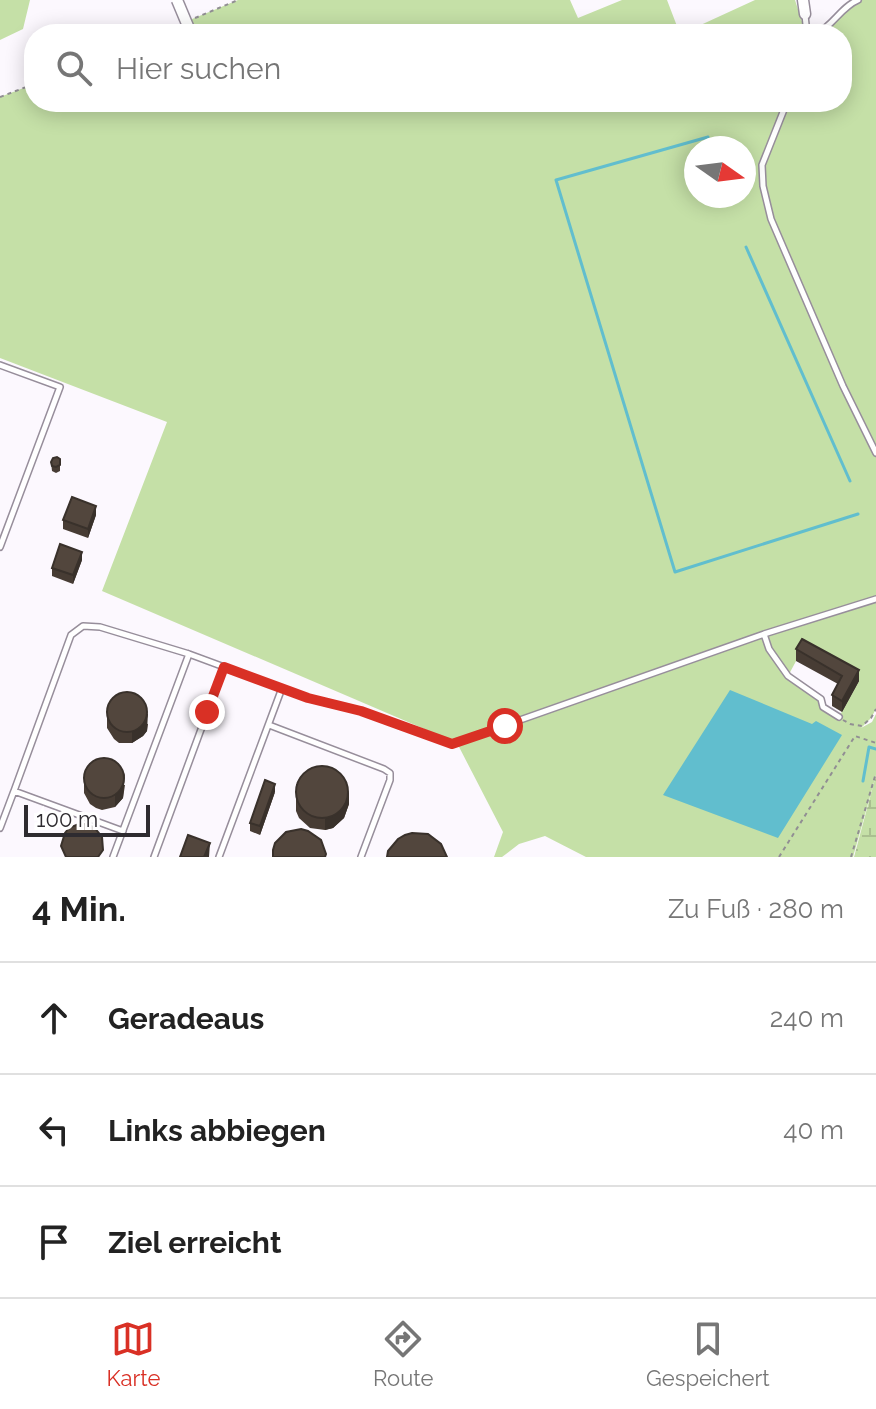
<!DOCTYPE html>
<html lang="de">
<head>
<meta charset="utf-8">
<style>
  :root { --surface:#fff; --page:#f2f2f2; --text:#222; --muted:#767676; --line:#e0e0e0; --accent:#d93025 }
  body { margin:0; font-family:Raleway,sans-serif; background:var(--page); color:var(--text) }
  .compass { position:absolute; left:684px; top:136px; width:72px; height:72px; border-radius:50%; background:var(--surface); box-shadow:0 4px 20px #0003; rotate:104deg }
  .scale { position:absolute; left:24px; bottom:20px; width:126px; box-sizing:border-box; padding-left:8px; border:4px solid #2e2b30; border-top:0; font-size:22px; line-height:28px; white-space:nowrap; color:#2e2b30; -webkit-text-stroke:6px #fff; paint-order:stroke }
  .stop { position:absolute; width:24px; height:24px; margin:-18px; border:6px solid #d93025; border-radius:50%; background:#fff }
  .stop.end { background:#d93025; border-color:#fff; box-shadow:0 2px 8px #0008 }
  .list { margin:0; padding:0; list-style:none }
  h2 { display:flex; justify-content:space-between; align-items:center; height:104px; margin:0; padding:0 32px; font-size:34px }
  h2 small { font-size:26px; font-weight:400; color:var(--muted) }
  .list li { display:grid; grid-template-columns:52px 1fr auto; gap:24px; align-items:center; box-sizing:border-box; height:112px; padding:0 32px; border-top:2px solid var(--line) }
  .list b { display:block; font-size:30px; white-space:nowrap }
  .list em { font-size:26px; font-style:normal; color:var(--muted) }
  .icon { flex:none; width:44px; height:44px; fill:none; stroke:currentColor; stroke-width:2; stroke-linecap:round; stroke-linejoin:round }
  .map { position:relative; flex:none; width:876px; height:857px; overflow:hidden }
  .search { position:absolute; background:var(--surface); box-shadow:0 4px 20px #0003; left:24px; right:24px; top:24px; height:88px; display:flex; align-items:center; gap:20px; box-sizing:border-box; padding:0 28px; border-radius:32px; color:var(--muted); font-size:30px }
  .sheet { height:440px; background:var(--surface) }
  nav { display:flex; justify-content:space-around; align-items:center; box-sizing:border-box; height:112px; border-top:2px solid var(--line); background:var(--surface); font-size:22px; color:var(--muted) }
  nav a { display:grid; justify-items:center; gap:4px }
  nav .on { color:var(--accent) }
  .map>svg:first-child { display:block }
  .green { fill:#c5e0a7; fill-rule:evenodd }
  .wetland { fill:url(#wetland-marsh) }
  .water { fill:#61bece }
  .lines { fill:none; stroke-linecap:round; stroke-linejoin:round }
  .stream { stroke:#61bece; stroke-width:3 }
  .lane-casing { stroke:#978e9b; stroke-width:8 }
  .street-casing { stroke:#978e9b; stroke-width:13 }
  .path { stroke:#918e93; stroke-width:2; stroke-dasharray:4 4; stroke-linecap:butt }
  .lane { stroke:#fff; stroke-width:5 }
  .street { stroke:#fff; stroke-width:10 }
  .street-bridge-casing { stroke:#978e9b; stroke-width:13; stroke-linecap:butt }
  .street-bridge { stroke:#fff; stroke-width:10 }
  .wall { fill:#473c34 }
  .shaded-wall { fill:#39312b }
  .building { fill:#52463d; stroke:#39312b; stroke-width:2 }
  .route { stroke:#d93025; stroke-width:10 }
</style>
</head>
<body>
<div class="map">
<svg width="876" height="857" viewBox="0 0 876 857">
  <defs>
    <pattern id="wetland-marsh" width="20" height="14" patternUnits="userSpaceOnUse" patternTransform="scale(2)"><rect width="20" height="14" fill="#c5e0a7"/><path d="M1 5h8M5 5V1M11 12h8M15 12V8" fill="none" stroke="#aac090"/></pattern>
  </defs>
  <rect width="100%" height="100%" fill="#fcf8fe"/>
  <path class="green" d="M0,0H30L23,29L0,40Z
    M238,0H570L578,18L622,0H667L680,34H156Z
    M755,0H795L806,34H681Z
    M858,0H876V709L871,718L861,728L872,722L876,714V775L853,857H586L545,836L519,844L502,857H494L503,832L457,743L102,591L167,422L0,358V97L34,84V102H842V34H816ZM696,148H744V196H696ZM802,650L859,681L839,717L823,707L821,699L788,676Z"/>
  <path class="wetland" d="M876,775V857H854Z"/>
  <path class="water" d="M730,690L812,724L816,721L842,735L778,838L663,795Z"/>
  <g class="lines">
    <path class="stream" d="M708,137L556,180L675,572L858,514
      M746,247L850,481
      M863,781L869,747L876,749"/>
    <g class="lane-casing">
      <path id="lane" d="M805,15L807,34
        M816,34C833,26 841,7 858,0
        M787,102L762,165L763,186L771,219L843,386L876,453
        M0,365L60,387L0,547
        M764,634L769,649L788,676L821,699L823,707L839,717
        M269,725L384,769L390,773V780L361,857
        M0,828L14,791
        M123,831L14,791L71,635L83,626L100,627L189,654L308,698L361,711L452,744L764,634L876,599
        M113,857L189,654
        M154,857L224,667
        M219,857L282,688"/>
    </g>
    <g class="street-casing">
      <path id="street" d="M803,0L805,14"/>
    </g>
    <path class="path" d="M195,18L238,0
      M156,34L178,25
      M0,97L34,84
      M843,720L850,724L862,726L871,718L876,709
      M779,857L855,736L876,743
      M851,857L876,773"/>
    <use href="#lane" class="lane"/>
    <use href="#street" class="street"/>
    <g class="street-bridge-casing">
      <path id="street-bridge" d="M177,0L190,31"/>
    </g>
    <use href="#street-bridge" class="street-bridge"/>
  </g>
  <path class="wall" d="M60,459V471L56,473L52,471L51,462Z
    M96,515L88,538L63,529V520Z
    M82,560L73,584L52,576V568Z
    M796,649L859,681L842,712L832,706V695L838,684L796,661Z
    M107,717L148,724L147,731L143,736L132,743H119L114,739L107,728Z
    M84,782L125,785L123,798L115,807L102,810L96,808L90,804L84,793Z
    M296,784L349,804L344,818L333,828L325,830L310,828L299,818L296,811Z
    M275,792L260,835L250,831V823Z"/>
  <path class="shaded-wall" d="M96,506V515L88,538V529Z
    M82,552V560L73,584V575Z
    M859,670V681L842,712V701Z
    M148,713L147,731L143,736L132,743V732Z
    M125,773L123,798L115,807V796Z
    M275,784V792L260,835V826Z
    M349,792V804L344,818L333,828L325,830V819Z
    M210,843L209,857H204Z"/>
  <path class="building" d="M57,457L60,459V465L56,467L52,466L51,462L53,458Z
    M72,497L96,506L88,529L63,520Z
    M60,544L82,552L73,575L52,568Z
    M802,639L859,670L842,701L832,695L842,676L796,649Z
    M107 712a20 20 0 1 1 40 0a20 20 0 1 1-40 0Z
    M84 778a20 20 0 1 1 40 0a20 20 0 1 1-40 0Z
    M296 792a26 26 0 1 1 52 0a26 26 0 1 1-52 0Z
    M265,780L275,784L260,826L250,823Z
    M81,823L94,827L102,837L103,850L98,857H66L61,846L65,833L69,828Z
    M301,829L308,831L321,840L326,854L325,857H273V850L275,843L286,832Z
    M412,833L428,834L441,844L447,857H387L388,851L398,839L405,835Z
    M188,835L210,843L204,857H180Z"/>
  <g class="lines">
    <path class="route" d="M207,712L224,667L308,698L361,711L452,744L505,726"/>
  </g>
</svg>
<svg class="compass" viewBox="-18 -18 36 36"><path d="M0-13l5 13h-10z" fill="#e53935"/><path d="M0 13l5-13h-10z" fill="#767676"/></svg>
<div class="scale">100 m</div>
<div class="stop" style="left:505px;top:726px"></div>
<div class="stop end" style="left:207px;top:712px"></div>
<div class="search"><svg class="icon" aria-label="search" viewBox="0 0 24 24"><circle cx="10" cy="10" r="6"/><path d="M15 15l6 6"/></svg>Hier suchen</div>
</div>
<section class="sheet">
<h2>4 Min.<small>Zu Fuß · 280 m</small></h2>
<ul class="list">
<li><svg class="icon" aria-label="ahead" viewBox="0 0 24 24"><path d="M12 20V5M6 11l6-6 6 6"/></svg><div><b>Geradeaus</b></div><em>240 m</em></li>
<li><svg class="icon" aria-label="left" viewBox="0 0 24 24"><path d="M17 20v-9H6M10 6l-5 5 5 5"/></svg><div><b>Links abbiegen</b></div><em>40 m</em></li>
<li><svg class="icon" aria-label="arrive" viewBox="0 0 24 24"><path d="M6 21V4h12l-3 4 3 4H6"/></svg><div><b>Ziel erreicht</b></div></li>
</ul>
</section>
<nav>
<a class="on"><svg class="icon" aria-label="map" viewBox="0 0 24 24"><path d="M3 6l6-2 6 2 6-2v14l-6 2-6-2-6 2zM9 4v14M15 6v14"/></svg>Karte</a>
<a><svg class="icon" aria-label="directions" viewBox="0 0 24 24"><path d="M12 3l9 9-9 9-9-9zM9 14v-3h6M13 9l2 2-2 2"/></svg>Route</a>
<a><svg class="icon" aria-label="saved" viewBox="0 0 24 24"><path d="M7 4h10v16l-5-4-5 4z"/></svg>Gespeichert</a>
</nav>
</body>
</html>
